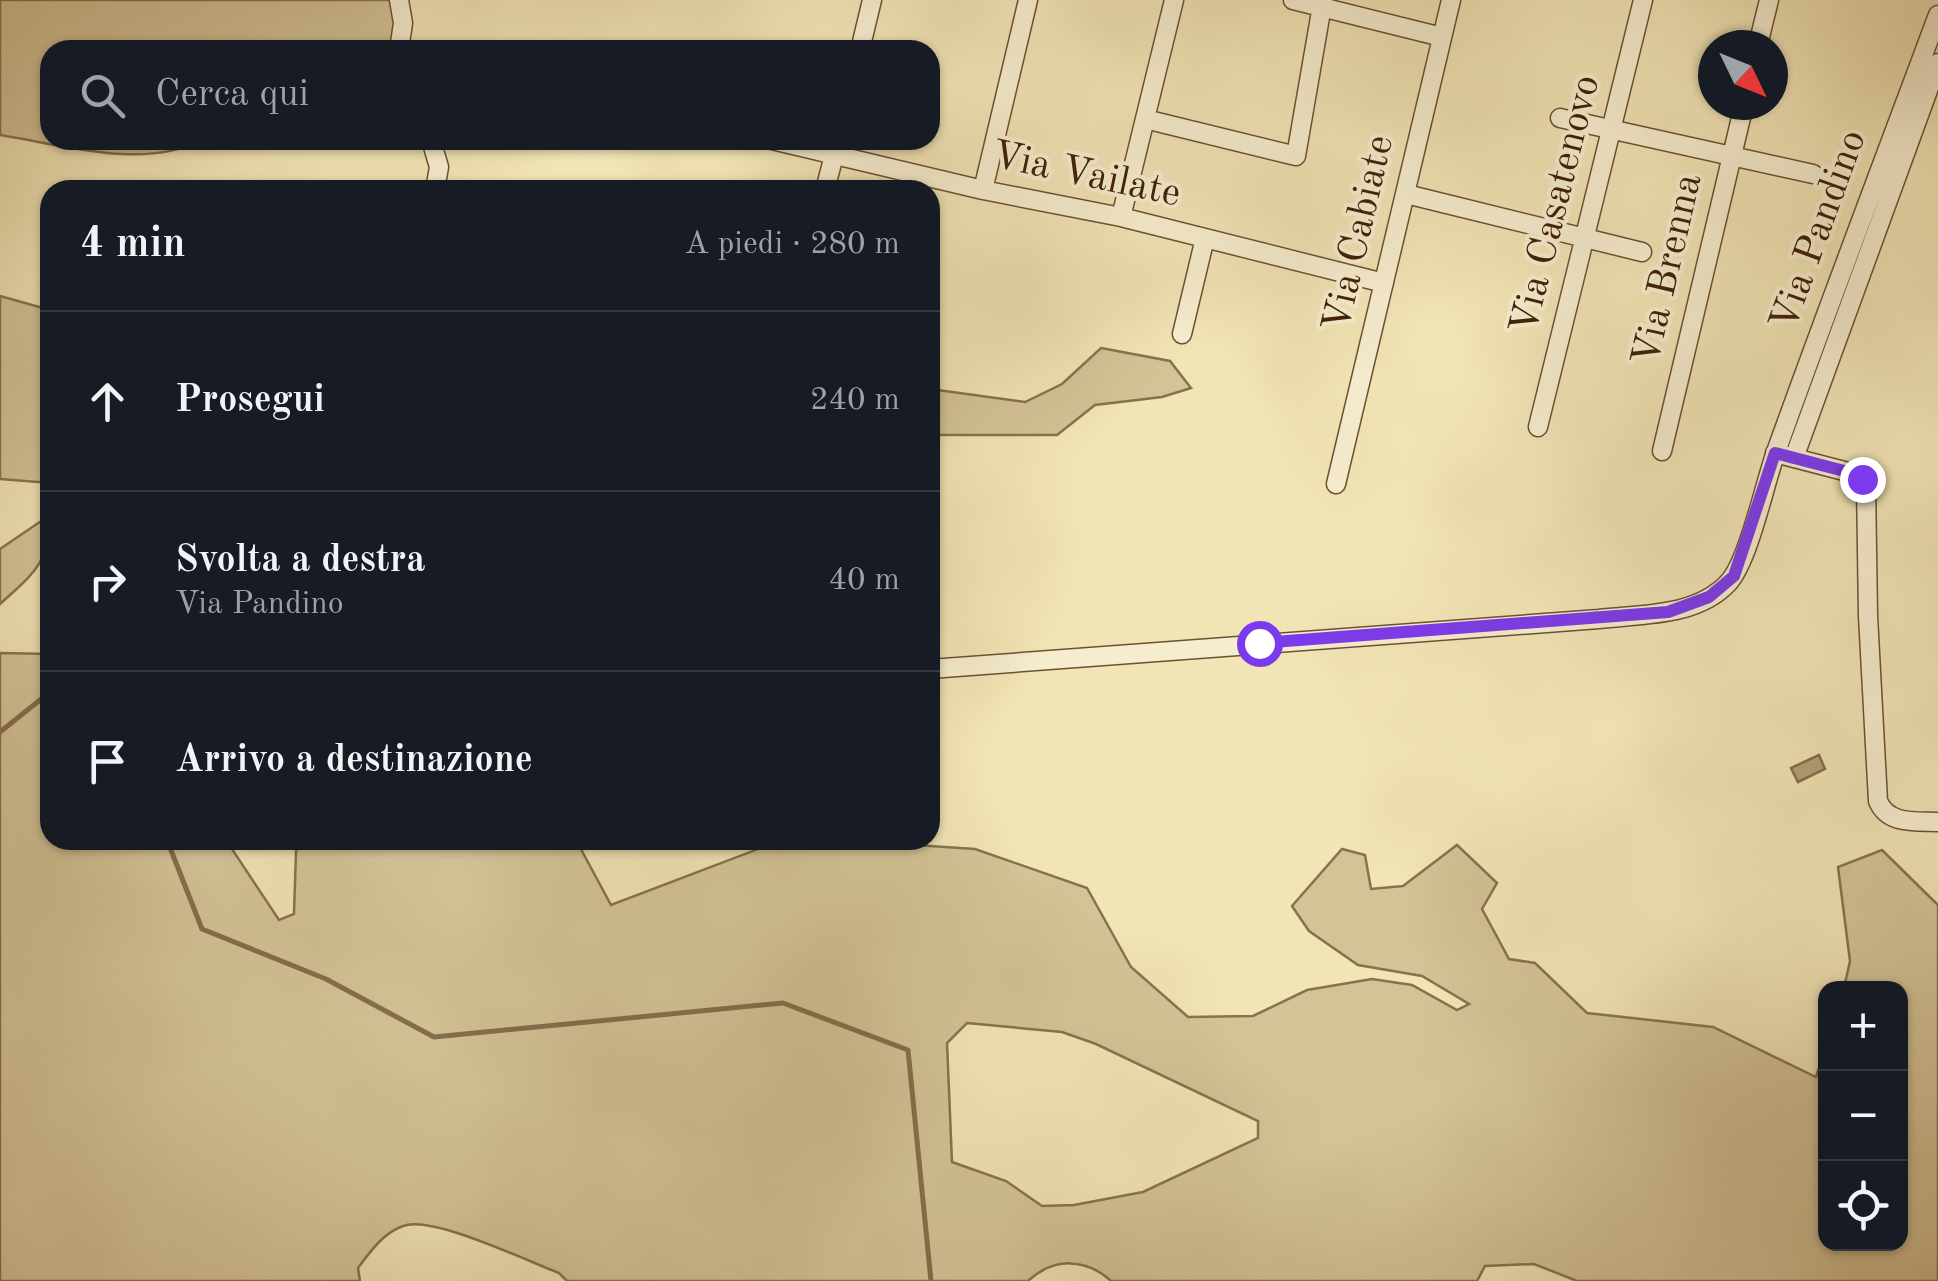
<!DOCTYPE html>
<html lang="it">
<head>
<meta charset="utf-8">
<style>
  :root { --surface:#171b24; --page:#242831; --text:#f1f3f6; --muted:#9ea1a6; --line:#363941 }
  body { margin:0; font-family:"Old Standard TT",serif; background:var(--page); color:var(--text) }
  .controls { position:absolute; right:30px; bottom:30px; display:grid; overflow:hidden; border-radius:20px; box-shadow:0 2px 8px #0004 }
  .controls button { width:90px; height:90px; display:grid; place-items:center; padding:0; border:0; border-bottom:2px solid var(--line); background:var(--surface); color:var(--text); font:50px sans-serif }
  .compass { position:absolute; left:1698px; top:30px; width:90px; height:90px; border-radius:50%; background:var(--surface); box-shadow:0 2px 8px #0004; rotate:133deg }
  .stop { position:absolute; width:30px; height:30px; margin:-22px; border:8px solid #7c3aed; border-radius:50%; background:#fff }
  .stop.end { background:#7c3aed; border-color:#fff; box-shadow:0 2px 10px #0008 }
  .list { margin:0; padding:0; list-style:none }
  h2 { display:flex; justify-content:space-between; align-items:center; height:130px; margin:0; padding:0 40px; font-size:42px }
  h2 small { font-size:32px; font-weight:400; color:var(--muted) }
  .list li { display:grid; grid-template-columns:65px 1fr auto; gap:30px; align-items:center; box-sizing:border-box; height:180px; padding:0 40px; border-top:2px solid var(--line) }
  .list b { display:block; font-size:38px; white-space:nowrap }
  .list p { margin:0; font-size:32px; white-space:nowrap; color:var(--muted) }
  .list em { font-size:32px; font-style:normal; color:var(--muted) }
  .icon { flex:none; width:55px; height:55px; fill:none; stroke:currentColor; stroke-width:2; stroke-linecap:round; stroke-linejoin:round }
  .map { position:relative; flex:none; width:1938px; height:1281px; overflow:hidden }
  .search { position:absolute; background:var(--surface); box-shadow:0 2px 8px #0004; left:40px; top:40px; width:900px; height:110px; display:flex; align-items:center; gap:25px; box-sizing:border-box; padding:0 35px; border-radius:30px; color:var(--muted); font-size:38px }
  .panel { position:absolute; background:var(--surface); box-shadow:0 2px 8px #0004; left:40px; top:180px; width:900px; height:670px; border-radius:30px }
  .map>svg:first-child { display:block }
  .green { fill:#d3c397; stroke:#88724e; stroke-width:2.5; fill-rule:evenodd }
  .water { fill:#b4a17a; stroke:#856d4c; stroke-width:2.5 }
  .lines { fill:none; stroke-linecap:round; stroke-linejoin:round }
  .stream { stroke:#856d4c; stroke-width:5 }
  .minor-casing { stroke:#6b5132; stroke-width:21 }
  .minor { stroke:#f6edcf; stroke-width:18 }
  .route { stroke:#7c3aed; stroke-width:12 }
  .labels { text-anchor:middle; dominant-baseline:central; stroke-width:8; stroke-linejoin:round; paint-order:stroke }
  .street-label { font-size:40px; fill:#3e2006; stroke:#f6edcf }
</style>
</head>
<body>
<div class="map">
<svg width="1938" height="1281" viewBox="0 0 1938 1281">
  <rect width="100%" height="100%" fill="#f1e4b5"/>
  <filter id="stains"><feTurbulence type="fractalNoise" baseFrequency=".002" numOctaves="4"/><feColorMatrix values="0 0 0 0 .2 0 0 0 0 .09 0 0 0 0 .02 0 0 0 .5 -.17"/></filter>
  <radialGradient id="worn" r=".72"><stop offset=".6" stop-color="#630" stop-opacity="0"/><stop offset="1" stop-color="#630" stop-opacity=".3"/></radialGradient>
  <path class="green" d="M0,0H393L397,21L392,50H50V140H203C142,170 64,145 0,135Z
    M0,296L50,310V483L0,479Z
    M1101,348L1170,361L1191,388L1162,397L1095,405L1057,435H930V389L1025,402L1062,384Z
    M50,515C50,563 33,574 0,604V549Z
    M0,653L50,654V840H226L279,920L294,914L296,851L302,840H576L611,905L779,841L840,840L975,849L1087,888L1131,967L1188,1017L1253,1016L1307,990L1372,979L1412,985L1457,1010L1469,1004L1422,976L1358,965L1309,931L1292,906L1342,849L1365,855L1371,889L1403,886L1457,845L1497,883L1482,909L1509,959L1535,963L1587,1013L1713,1027L1816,1077L1825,1049L1826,1244H1900V988H1844L1850,961L1838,867L1882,850L1938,905V1281H1577L1534,1264L1485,1266L1477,1281H1111C1086,1258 1054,1257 1028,1281H567L559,1273C527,1261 432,1215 403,1226C383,1233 370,1252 358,1268L360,1281H0ZM967,1023L1062,1032L1096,1044L1258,1121V1138L1143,1192L1074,1205L1042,1206L1006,1181L952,1162L947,1043Z"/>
  <path class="water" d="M1819,755L1825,769L1798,782L1791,768Z"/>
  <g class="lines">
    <path class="stream" d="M0,732L50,692
      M167,840L202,929L326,979L434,1037L783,1003L908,1050L931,1281"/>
    <g class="minor-casing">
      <path id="minor" d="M399,0L403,23L399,50
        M1293,0L1442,37
        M1758,45L1769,0
        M860,50L872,0
        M1560,118L1813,174
        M1145,119L1296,156L1323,0
        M431,140L439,167L435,190
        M772,140L983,190L1121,217L1384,283
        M825,190L838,140
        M983,190L1028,0
        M1406,194L1642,252
        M1121,217L1174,0
        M1182,334L1205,238
        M1538,427L1643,0
        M1662,451L1744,105
        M1775,453L1852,473L1866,484L1868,616L1878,801C1888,825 1915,821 1938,822
        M1794,458L1938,63
        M1336,484L1451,0
        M930,669L1599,619C1641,614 1696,617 1728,583C1749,561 1765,481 1777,449C1829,304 1884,160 1938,15"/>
    </g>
    <use href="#minor" class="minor"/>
  </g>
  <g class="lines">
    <path class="route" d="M1259,643L1668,612L1709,597L1734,576L1775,453L1852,473L1862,479"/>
  </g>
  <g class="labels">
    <g class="street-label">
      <text transform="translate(1086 176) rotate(12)">Via Vailate</text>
      <text transform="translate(1557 205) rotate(-76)">Via Casatenovo</text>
      <text transform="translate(1820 231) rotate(-70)">Via Pandino</text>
      <text transform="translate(1360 234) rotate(-77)">Via Cabiate</text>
      <text transform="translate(1669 270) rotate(-77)">Via Brenna</text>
    </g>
  </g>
  <rect width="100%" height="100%" filter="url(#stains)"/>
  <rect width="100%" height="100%" fill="url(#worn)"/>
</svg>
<div class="controls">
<button>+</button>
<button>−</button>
<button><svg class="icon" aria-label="locate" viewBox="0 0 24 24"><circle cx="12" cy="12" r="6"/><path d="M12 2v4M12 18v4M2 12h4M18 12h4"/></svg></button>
</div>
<svg class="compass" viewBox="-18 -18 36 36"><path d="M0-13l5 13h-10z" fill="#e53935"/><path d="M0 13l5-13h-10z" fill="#9ea1a6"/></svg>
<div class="stop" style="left:1259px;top:643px"></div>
<div class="stop end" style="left:1862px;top:479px"></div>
<div class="search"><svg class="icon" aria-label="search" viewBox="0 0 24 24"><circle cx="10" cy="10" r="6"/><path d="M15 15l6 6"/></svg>Cerca qui</div>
<section class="panel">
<h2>4 min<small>A piedi · 280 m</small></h2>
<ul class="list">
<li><svg class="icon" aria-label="ahead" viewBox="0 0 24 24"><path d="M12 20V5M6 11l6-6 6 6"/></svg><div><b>Prosegui</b></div><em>240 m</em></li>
<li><svg class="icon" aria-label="right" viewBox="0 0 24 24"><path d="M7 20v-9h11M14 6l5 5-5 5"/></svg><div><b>Svolta a destra</b><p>Via Pandino</p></div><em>40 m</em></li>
<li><svg class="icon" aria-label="arrive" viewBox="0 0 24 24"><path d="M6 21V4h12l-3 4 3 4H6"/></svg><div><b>Arrivo a destinazione</b></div></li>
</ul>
</section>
</div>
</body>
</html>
